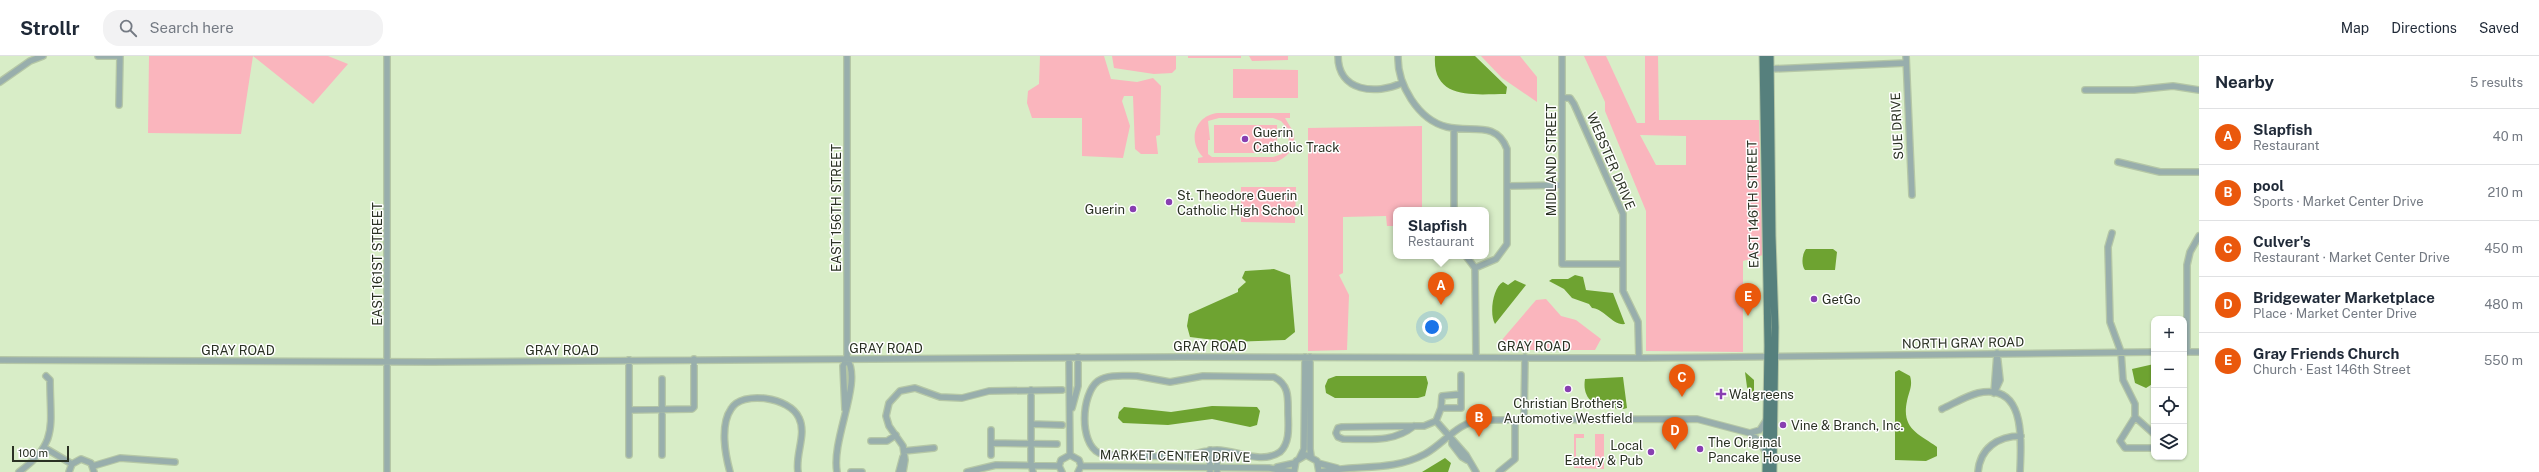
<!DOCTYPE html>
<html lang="en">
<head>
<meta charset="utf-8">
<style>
  :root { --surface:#fff; --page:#f2f2f3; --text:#1f2937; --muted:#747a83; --line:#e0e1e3; --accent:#ea580c }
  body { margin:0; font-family:"Public Sans",sans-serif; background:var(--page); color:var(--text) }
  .controls { position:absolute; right:12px; bottom:12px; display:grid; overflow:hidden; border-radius:8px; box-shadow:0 1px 3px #0004 }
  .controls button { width:36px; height:36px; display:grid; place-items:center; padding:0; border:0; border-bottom:1px solid var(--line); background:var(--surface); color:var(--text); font:20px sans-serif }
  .scale { position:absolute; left:12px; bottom:10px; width:57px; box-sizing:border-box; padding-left:4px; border:2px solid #2a3123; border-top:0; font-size:11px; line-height:14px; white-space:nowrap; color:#2a3123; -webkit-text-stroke:3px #fff; paint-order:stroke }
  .you { position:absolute; left:1432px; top:271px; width:14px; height:14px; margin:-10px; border:3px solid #fff; border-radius:50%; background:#1a73e8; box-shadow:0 0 0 6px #1a73e833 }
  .badge { display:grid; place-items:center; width:26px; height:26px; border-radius:50%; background:var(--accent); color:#fff; font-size:13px; font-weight:700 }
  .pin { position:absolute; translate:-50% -33px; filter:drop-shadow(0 1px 2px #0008) }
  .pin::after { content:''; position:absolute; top:21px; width:14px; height:12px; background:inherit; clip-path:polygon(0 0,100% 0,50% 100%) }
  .popup { position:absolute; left:1393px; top:151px; width:96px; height:52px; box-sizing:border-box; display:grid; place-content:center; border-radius:8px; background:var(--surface); filter:drop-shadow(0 1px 3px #0005); font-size:13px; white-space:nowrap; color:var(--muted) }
  .popup b { font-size:15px; color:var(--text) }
  .popup::after { content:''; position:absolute; left:50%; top:100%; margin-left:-8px; border:8px solid transparent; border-top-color:var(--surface) }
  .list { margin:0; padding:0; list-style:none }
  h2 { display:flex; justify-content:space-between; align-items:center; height:52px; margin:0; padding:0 16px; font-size:17px }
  h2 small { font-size:13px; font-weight:400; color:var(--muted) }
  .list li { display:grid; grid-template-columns:26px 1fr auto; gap:12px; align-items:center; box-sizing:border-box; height:56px; padding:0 16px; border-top:1px solid var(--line) }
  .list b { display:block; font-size:15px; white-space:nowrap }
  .list p { margin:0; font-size:13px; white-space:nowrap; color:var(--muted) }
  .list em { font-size:13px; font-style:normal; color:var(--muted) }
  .icon { flex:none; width:22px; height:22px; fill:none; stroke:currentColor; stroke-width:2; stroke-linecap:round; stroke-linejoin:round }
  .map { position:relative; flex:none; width:2199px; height:416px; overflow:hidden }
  header { display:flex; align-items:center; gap:24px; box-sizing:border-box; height:56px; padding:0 20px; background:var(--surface); border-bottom:1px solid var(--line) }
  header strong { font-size:19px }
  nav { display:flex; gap:22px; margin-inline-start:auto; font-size:14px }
  .search { width:280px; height:36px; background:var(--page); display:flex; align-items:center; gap:10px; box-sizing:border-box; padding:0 14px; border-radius:16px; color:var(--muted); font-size:15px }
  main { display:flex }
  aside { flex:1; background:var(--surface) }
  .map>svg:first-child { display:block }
  .green { fill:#fab5bd; fill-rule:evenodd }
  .water { fill:#6ea331 }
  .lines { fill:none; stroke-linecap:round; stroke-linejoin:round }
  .minor-casing { stroke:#b5c7a6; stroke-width:8 }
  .major-casing { stroke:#b5c7a6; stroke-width:9 }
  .minor { stroke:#98aeac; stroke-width:5.5 }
  .major { stroke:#56807d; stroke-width:7 }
  .poi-dot { fill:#883fb1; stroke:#fff; stroke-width:1.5 }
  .labels { text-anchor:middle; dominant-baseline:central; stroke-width:3; stroke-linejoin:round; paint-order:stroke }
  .street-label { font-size:13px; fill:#2a3123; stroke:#fff }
  .poi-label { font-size:13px; fill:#2a3123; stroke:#fff; text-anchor:start }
</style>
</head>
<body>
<header>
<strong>Strollr</strong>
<div class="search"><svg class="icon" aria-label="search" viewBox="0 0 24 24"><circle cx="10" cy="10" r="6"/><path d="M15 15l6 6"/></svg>Search here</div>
<nav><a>Map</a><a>Directions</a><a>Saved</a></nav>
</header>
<main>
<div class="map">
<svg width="2199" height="416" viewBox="0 0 2199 416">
  <rect width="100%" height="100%" fill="#d8edc7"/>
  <path class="green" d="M149,0H328L348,8L313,48L253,0L241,78L148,77Z
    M1040,0H1104L1111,23L1137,26L1153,22L1161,30L1160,79L1156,80L1158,98H1141L1135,93L1133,40H1124L1122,45L1130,70L1123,102L1082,100V62H1032L1027,47L1028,35L1039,28Z
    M1112,0H1176V13L1172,17L1154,18L1114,12Z
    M1188,0H1241V2H1188Z
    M1249,0H1288V4L1252,5Z
    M1481,0H1520L1537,21V46L1502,22Z
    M1584,0H1606L1637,67H1645V0H1658L1659,64H1759L1763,199L1743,205V296L1646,295V155L1605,55V46ZM1640,79L1686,80V109H1656Z
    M1233,13L1298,14V42H1233Z
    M1218,57H1290V62H1285L1294,77C1296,91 1288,102 1275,106L1198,107V102L1203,101C1187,85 1195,59 1218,57ZM1219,62H1273L1281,65L1288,73L1289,88L1282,98L1273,101H1212L1208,98V84H1210L1208,65Z
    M1214,69H1277V97H1214Z
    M1422,70V154H1396V170H1387L1386,160L1343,161V217L1339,219L1349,239L1347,294L1308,295V72Z
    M1241,131H1296L1295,167L1241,166Z
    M1546,243L1561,260L1576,264L1601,283L1595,294H1512L1501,285L1536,244Z
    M1574,378H1584V382H1576V405H1595V378H1604V413L1574,412Z"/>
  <path class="water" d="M1435,0H1475L1507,31L1506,38C1475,38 1432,45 1435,0Z
    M1806,193H1833L1837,196L1835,214H1805C1801,209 1802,198 1806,193Z
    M1274,213L1290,219L1295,276L1285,284L1230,286L1190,281L1187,270L1189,258L1238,236V233L1246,226L1242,222L1245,215Z
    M1575,219L1583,221L1586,234L1613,237L1625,268C1613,270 1603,252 1592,252L1589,248L1572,242L1564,233L1549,225L1552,223H1568Z
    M1515,224L1526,229L1495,268C1489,258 1493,231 1503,226L1508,229Z
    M2154,308V327L2146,332L2135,327L2132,313Z
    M1899,314L1910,320C1913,330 1909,335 1907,345C1901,373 1919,378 1937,391V400L1926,405L1895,404V316Z
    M1745,316L1754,324V346L1747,331Z
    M1336,320H1426L1428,327L1425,340L1418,342H1335L1326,337L1325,330L1328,323Z
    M1623,321L1627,352C1622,354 1616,352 1611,352C1593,351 1582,341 1585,323Z
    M1212,350L1257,351L1260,355L1257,369L1250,371L1212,363L1168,369L1123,367L1118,362L1119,356L1124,351L1171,356Z
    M1445,402L1451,407L1448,416H1422Z"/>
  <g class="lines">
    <g class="minor-casing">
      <path id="minor" d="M98,0H120
        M847,0V303
        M1338,0C1338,36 1376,39 1402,27
        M1398,0C1397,28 1418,64 1447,71C1471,77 1496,64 1507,93V188L1496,203L1475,212
        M1562,0V208H1623
        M1906,0L1912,139
        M1770,13L1906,7
        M0,26L30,5L43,0
        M2085,34H2134L2173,30L2199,34
        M1562,42H1570L1574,48L1623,158V235L1638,266L1639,302
        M119,49L120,0
        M1454,72V154
        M2118,106L2160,116H2199
        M1508,130L1562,129
        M2112,177L2108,191L2110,266L2121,296L2123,324L2135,348V361
        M1466,200L1475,212L1476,301
        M2185,296H2199
        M2187,296V209L2190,196L2199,180
        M1310,301V393L1311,400
        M1069,302L1070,399
        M0,304L432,306L1180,301L1644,302L2154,296
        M629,304V399
        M1137,320L1170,326L1203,320L1274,321C1289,329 1288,341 1288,355C1288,368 1291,386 1280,396C1261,409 1236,394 1217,394C1205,394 1198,398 1187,399C1174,401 1110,401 1099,397C1079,387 1081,338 1098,325C1108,318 1124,320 1137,320Z
        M1031,334V409L1033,416
        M1994,337L2000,324L1997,297
        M1994,337L1997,298
        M1072,352L1078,330V301
        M1441,352L1442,340L1461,338
        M845,353L843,310L847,303
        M1942,353C1953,348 1966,340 1978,337C2027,326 2021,387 2020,416
        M629,354L692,353L694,351V303
        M1524,363L1525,301
        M1436,365L1441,352H1461V319
        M1436,365L1466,399L1476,416
        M1031,368L1062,369
        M1414,370C1393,387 1369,383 1343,383L1338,381L1336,377L1338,372L1342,371L1414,370H1424L1436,365
        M1750,377L1760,374L1767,363
        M2154,378L2135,361L2120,385L2125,392H2154
        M871,385H887L896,379
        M1452,385V388L1462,401L1467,404
        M991,387L1057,388
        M45,392L72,408
        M1210,394V416
        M904,395L934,392
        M662,399V323
        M991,399V374
        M1300,401L1304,393L1305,301
        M1318,407L1337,412
        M93,410L120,402L175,406
        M1081,410L1269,412L1291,416
        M1277,411L1295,407
        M19,416C59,387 50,369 50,324L46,320
        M69,416L72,408L81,403L91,407L94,416
        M387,416V0
        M730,416C725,398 720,369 731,353C742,334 790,341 799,362C807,378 795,398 798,416
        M837,416C831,383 863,326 847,303
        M851,416H862
        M899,416L903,401
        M903,416L905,404L903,390L889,370L886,360L889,347L900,335L915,332L940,341L962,342L989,335L1062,334
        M967,416L996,409L1059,410
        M1062,416L1059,410L1061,404L1070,399L1079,404L1081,410L1078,416
        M1217,416V394
        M1294,416L1296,405L1306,399L1317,405L1319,416
        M1321,416C1357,408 1392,416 1425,398C1445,387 1457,366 1482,364L1697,363L1750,377L1760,386L1766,397
        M1499,416L1515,403V363
        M1978,416C1980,392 1998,380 2021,380"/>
    </g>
    <g class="major-casing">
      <path id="major" d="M1763,0L1768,290L1766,416
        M1770,0L1772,180L1775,271L1773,416"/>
    </g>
    <use href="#minor" class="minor"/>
    <use href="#major" class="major"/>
  </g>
  <g class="poi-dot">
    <circle cx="1245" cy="83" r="4"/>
    <circle cx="1169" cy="146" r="4"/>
    <circle cx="1133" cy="153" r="4"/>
    <circle cx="1814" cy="243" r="4"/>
    <circle cx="1568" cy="333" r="4"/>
    <path d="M1719 332h4v4h4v4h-4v4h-4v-4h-4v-4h4z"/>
    <circle cx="1783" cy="369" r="4"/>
    <circle cx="1700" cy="393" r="4"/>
    <circle cx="1651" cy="396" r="4"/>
  </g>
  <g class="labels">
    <g class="street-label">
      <text transform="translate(1897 70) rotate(-93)">SUE DRIVE</text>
      <text transform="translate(1551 104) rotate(-90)">MIDLAND STREET</text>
      <text transform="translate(1611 105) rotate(67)">WEBSTER DRIVE</text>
      <text transform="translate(1753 148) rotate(-91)">EAST 146TH STREET</text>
      <text transform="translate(836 152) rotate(-90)">EAST 156TH STREET</text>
      <text transform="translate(377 208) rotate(-90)">EAST 161ST STREET</text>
      <text transform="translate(1963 287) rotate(-1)">NORTH GRAY ROAD</text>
      <text x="1210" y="290">GRAY ROAD</text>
      <text x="1534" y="290">GRAY ROAD</text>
      <text x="886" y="292">GRAY ROAD</text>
      <text x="238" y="294">GRAY ROAD</text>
      <text x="562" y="294">GRAY ROAD</text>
      <text transform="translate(1175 400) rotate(1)">MARKET CENTER DRIVE</text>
    </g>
    <g class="poi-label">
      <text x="1253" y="76">Guerin<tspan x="1253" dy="15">Catholic Track</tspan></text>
      <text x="1177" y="139">St. Theodore Guerin<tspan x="1177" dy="15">Catholic High School</tspan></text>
      <text x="1125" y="153" text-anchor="end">Guerin</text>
      <text x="1822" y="243">GetGo</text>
      <text x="1729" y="338">Walgreens</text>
      <text x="1568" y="347" text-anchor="middle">Christian Brothers<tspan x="1568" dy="15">Automotive Westfield</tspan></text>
      <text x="1791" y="369">Vine &amp; Branch, Inc.</text>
      <text x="1708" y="386">The Original<tspan x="1708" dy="15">Pancake House</tspan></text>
      <text x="1643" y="389" text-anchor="end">Local<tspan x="1643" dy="15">Eatery &amp; Pub</tspan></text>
    </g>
  </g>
</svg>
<div class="controls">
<button>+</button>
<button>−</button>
<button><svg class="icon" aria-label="locate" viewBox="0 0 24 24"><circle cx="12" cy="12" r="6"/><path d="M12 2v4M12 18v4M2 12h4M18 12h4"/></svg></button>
<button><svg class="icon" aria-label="layers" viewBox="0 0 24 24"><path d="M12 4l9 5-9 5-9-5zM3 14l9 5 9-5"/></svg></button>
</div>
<div class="scale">100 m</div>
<div class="you"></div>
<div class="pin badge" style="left:1441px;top:249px">A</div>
<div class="popup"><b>Slapfish</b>Restaurant</div>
<div class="pin badge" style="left:1479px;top:381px">B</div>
<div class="pin badge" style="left:1682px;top:341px">C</div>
<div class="pin badge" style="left:1675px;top:394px">D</div>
<div class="pin badge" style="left:1748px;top:260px">E</div>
</div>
<aside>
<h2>Nearby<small>5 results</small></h2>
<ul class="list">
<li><span class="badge">A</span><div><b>Slapfish</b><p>Restaurant</p></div><em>40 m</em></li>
<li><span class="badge">B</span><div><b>pool</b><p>Sports · Market Center Drive</p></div><em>210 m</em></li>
<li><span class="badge">C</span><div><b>Culver's</b><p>Restaurant · Market Center Drive</p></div><em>450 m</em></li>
<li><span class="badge">D</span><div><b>Bridgewater Marketplace</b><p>Place · Market Center Drive</p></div><em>480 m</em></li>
<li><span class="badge">E</span><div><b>Gray Friends Church</b><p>Church · East 146th Street</p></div><em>550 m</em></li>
</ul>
</aside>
</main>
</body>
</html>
